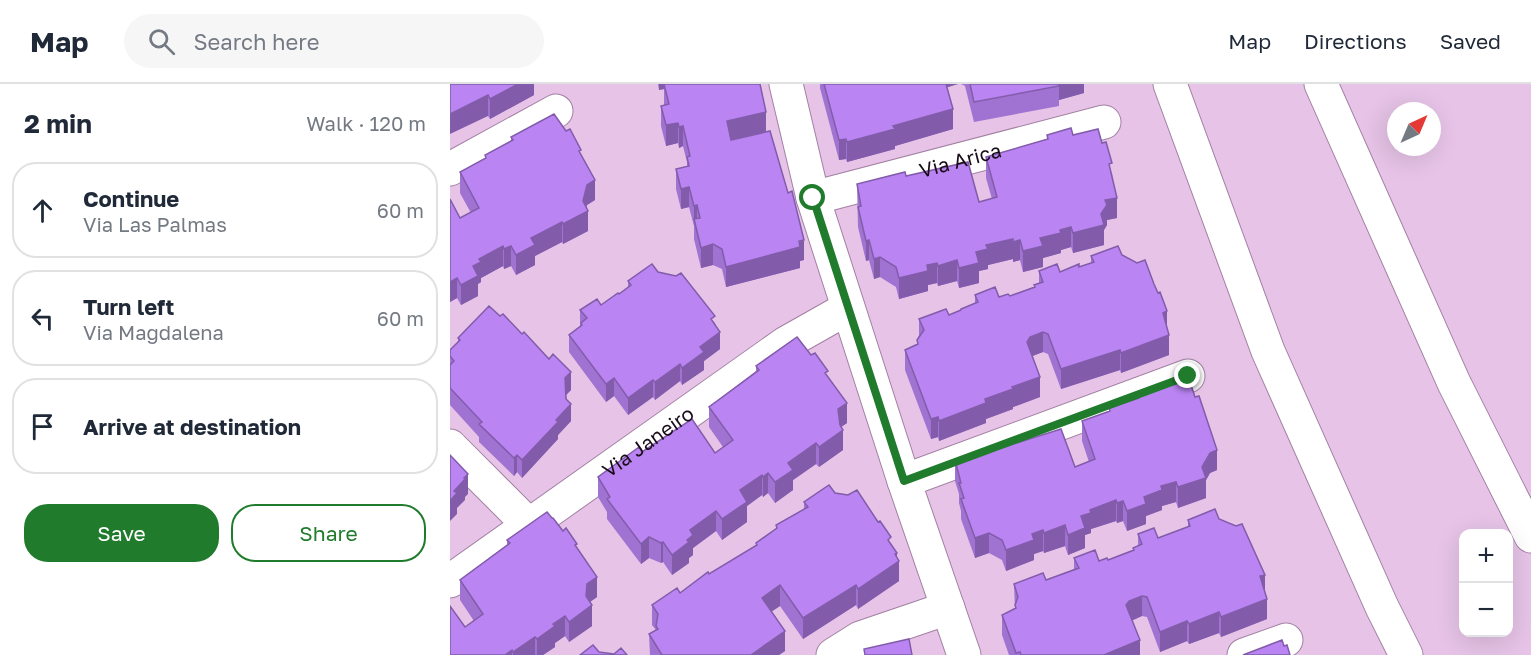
<!DOCTYPE html>
<html lang="en">
<head>
<meta charset="utf-8">
<style>
  :root { --surface:#fff; --page:#f6f6f7; --text:#1f2937; --muted:#747a83; --line:#e0e1e3; --accent:#207c2c }
  body { margin:0; font-family:"Golos Text",sans-serif; background:var(--page); color:var(--text) }
  .controls { position:absolute; right:18px; bottom:18px; display:grid; overflow:hidden; border-radius:12px; box-shadow:0 6px 24px #0002 }
  .controls button { width:54px; height:54px; display:grid; place-items:center; padding:0; border:0; border-bottom:2px solid var(--line); background:var(--surface); color:var(--text); font:30px sans-serif }
  .compass { position:absolute; left:937px; top:18px; width:54px; height:54px; border-radius:50%; background:var(--surface); box-shadow:0 6px 24px #0002; rotate:44deg }
  .stop { position:absolute; width:18px; height:18px; margin:-14px; border:4px solid #207c2c; border-radius:50%; background:#fff }
  .stop.end { background:#207c2c; border-color:#fff; box-shadow:0 2px 6px #0008 }
  .list { margin:0; padding:0; list-style:none }
  h2 { display:flex; justify-content:space-between; align-items:center; height:78px; margin:0; padding:0 24px; font-size:26px }
  h2 small { font-size:20px; font-weight:400; color:var(--muted) }
  .list li { display:grid; grid-template-columns:39px 1fr auto; gap:18px; align-items:center; box-sizing:border-box; height:96px; margin:0 12px 12px; padding:0 12px; border:2px solid var(--line); border-radius:24px }
  .list b { display:block; font-size:22px; white-space:nowrap }
  .list p { margin:0; font-size:20px; white-space:nowrap; color:var(--muted) }
  .list em { font-size:20px; font-style:normal; color:var(--muted) }
  .actions { display:flex; gap:12px; padding:18px 24px }
  .actions a { flex:1; padding:14px 0; border:2px solid var(--accent); border-radius:24px; text-align:center; font-size:21px; color:var(--accent) }
  .actions .main { background:var(--accent); color:#fff }
  .icon { flex:none; width:33px; height:33px; fill:none; stroke:currentColor; stroke-width:2; stroke-linecap:round; stroke-linejoin:round }
  .map { position:relative; flex:none; width:1081px; height:571px; overflow:hidden }
  header { display:flex; align-items:center; gap:36px; box-sizing:border-box; height:84px; padding:0 30px; background:var(--surface); border-bottom:2px solid var(--line) }
  header strong { font-size:28px }
  nav { display:flex; gap:33px; margin-inline-start:auto; font-size:21px }
  .search { width:420px; height:54px; background:var(--page); display:flex; align-items:center; gap:15px; box-sizing:border-box; padding:0 21px; border-radius:33px; color:var(--muted); font-size:22px }
  main { display:flex }
  aside { flex:1; background:var(--surface) }
  .map>svg:first-child { display:block }
  .lines { fill:none; stroke-linecap:round; stroke-linejoin:round }
  .minor-casing { stroke:#a281a3; stroke-width:35 }
  .highway-casing { stroke:#a281a3; stroke-width:35 }
  .minor { stroke:#fff; stroke-width:33 }
  .highway { stroke:#fff; stroke-width:33 }
  .wall { fill:#a072d1 }
  .shaded-wall { fill:#825caa }
  .building { fill:#ba84f3; stroke:#825caa; stroke-width:1.5 }
  .route { stroke:#207c2c; stroke-width:8 }
  .labels { text-anchor:middle; dominant-baseline:central; stroke-width:5; stroke-linejoin:round; paint-order:stroke }
  .street-label { font-size:20px; fill:#190d19; stroke:#e6c3e7 }
</style>
</head>
<body>
<header>
<strong>Map</strong>
<div class="search"><svg class="icon" aria-label="search" viewBox="0 0 24 24"><circle cx="10" cy="10" r="6"/><path d="M15 15l6 6"/></svg>Search here</div>
<nav><a>Map</a><a>Directions</a><a>Saved</a></nav>
</header>
<main>
<aside>
<h2>2 min<small>Walk · 120 m</small></h2>
<ul class="list">
<li><svg class="icon" aria-label="ahead" viewBox="0 0 24 24"><path d="M12 20V5M6 11l6-6 6 6"/></svg><div><b>Continue</b><p>Via Las Palmas</p></div><em>60 m</em></li>
<li><svg class="icon" aria-label="left" viewBox="0 0 24 24"><path d="M17 20v-9H6M10 6l-5 5 5 5"/></svg><div><b>Turn left</b><p>Via Magdalena</p></div><em>60 m</em></li>
<li><svg class="icon" aria-label="arrive" viewBox="0 0 24 24"><path d="M6 21V4h12l-3 4 3 4H6"/></svg><div><b>Arrive at destination</b></div></li>
</ul>
<div class="actions"><a class="main">Save</a><a>Share</a></div>
</aside>
<div class="map">
<svg width="1081" height="571" viewBox="0 0 1081 571">
  <rect width="100%" height="100%" fill="#e6c3e7"/>
  <g class="lines">
    <g class="minor-casing">
      <g id="minor">
        <path d="M336,0L363,114L454,397L514,571"/>
        <path d="M0,85L106,27"/>
        <path id="s1" d="M363,114L654,38"/>
        <path d="M0,362L79,441"/>
        <path d="M454,397L738,292"/>
        <path id="s2" d="M0,497L336,259L398,224"/>
        <path d="M383,571L410,554L498,524"/>
        <path d="M794,571L836,556"/>
      </g>
    </g>
    <g class="highway-casing">
      <path id="highway" d="M720,0L818,267L932,523L956,571
        M871,0L1004,299L1081,452"/>
    </g>
    <use href="#minor" class="minor"/>
    <use href="#highway" class="highway"/>
  </g>
  <path class="wall" d="M0,0H84V11L40,35L38,32Z
    M208,0H310L316,48L354,176L350,177V184L276,203L272,185L263,181L251,184L244,155V142L239,123L231,125L226,105V85L237,83V78L233,62L229,64L228,59L216,62L211,42V22L214,21V5L209,6Z
    M370,0H508L497,3L503,45L445,62V65L397,78L396,75L389,76L370,4Z
    M511,0H634V9L609,16V22L524,38L515,2Z
    M597,51H623L662,90L667,134L657,136V141L654,146V161L623,169L621,163L611,166V169L593,174V183L573,188L570,176L563,178V175L538,181V185L529,187V199L509,204L507,197L488,202L487,199L478,201V207L449,215L446,203L430,193L424,195L419,176L416,177L408,143L407,100L456,92L529,118L542,115L536,94V73L597,55Z
    M61,53L131,71L145,116L137,121L136,123L138,147L113,160L112,158L85,172V181L66,191L61,182L54,185L53,182L31,194V198L28,200V212L11,221L7,214L0,218V115L10,134L21,129L10,109V88L35,75V71L61,57Z
    M672,171L717,244L719,271L671,289L670,286L611,305L598,270L593,268L582,272L590,313L563,323V325L536,335V339L489,357L488,353L481,355L455,286V266L467,260V256L469,252V235L499,231L511,226V225L525,219V211L549,213L560,212L584,203V201L589,199V187L610,188L629,183L641,179V172Z
    M208,188L265,239L270,265L254,277V286L232,301L230,297L205,316L203,313L178,331L164,312L156,318L119,268V251L130,242V226L151,221L169,210L178,204V197Z
    M8,254L121,306L116,311L121,337L108,351V355L72,394L67,388L64,392L29,358V353L0,321V266L8,259Z
    M306,282L378,292L397,339L391,343L393,366L369,383L366,380L343,396V406L325,419L318,409L313,413L312,411L297,422V438L272,456L266,447L243,464V471L239,474V479L222,491L213,478L211,479L199,474L191,480L157,435V428L148,413V393L192,368L265,369L273,363L259,343V323L306,287Z
    M687,310L767,386L760,389L756,396V414L728,424L726,418L712,422V426L696,432V440L677,447L673,437L667,439L666,437L641,445V449L635,451V464L618,471L615,462L594,469L593,467L584,470V476L556,487L552,476L539,469L525,474L511,435V427L509,419V410L505,397V376L554,363L625,383L639,378L632,357V337L659,327V324L687,314Z
    M385,409L441,461L447,473L449,497L408,525L406,521L353,555L330,522L322,527L335,567L329,571H200L199,550L206,546L202,541V521L230,509L259,490L306,462V459L326,445V441L354,425V418Z
    M102,434L127,464L147,513L140,518L142,542L119,558L115,552L105,559V563L93,571H0L15,543L24,537L10,516V496L57,461V456Z
    M769,435L815,508L817,535L771,553L769,549L739,560L737,557L710,568L697,533L692,532L682,536L690,571H559L552,551V531L565,525L564,500L596,496L624,485V474L649,477L658,476L683,466V464L688,462V450L708,454L738,443V436Z"/>
  <path class="shaded-wall" d="M68,0H84V11L40,35V15Z
    M209,0H214V5L209,6Z
    M493,0H508L495,4Z
    M608,0H634V9L609,16V2Z
    M38,11V32L0,50V30Z
    M503,25V45L445,62V65L397,78V58L443,42Z
    M316,28V48L277,57V37Z
    M228,39V59L216,62V41Z
    M233,42V62L229,64V43Z
    M396,55V75L389,76V56Z
    M145,96V116L137,121L135,128L138,127V147L113,160V140L133,117L137,101Z
    M239,103V123L231,125V105Z
    M667,114V134L657,136V141L654,146V161L623,169V149L651,130L655,116Z
    M247,121V141L244,135V142V122Z
    M112,138V158L85,172V181L66,191V171L81,154Z
    M621,143V163L611,166V169L593,174V183L573,188V167L590,154L610,146Z
    M563,155V175L538,181V185L529,187V199L509,204V184L526,168L536,161Z
    M354,156V176L350,177V184L276,203V183Z
    M419,156V176L416,177V157Z
    M570,156V176L563,178V158Z
    M263,160V181L251,184V164Z
    M53,162V182L31,194V198L28,200V212L11,221V201L23,182L29,175Z
    M61,162V182L54,185V165Z
    M430,173V193L424,195V175Z
    M507,176V197L488,202V182Z
    M487,179V199L478,201V207L449,215V194L477,181Z
    M7,194V214L0,218V198Z
    M717,227V247L713,229Z
    M270,248V265L254,277V286L232,301V284L250,263Z
    M593,248V268L580,273L577,258L580,253Z
    M719,251V271L671,289V269Z
    M670,266V286L611,305V285Z
    M230,280V297L205,316V298Z
    M121,288V306L115,312V294Z
    M590,293V313L563,323V325L536,335V339L489,357V337L562,303Z
    M164,294V312L156,318V300Z
    M203,296V313L178,331V314Z
    M397,319V339L388,345V325Z
    M121,320V337L108,351V355L72,394V376L106,336Z
    M488,333V353L481,355V335Z
    M393,346V366L369,383V363Z
    M366,359V380L343,396V406L325,419V398L338,379Z
    M767,366V386L760,389L756,396V414L728,424V403L752,383L760,369Z
    M67,371V388L64,392V374Z
    M318,389V409L313,413V393Z
    M18,390V410L15,413V416L7,424V430L0,437V417L4,407Z
    M312,391V411L297,422V438L272,456V435L290,406Z
    M726,398V418L712,422V426L696,432V440L677,447V427L694,413L711,402Z
    M666,416V437L641,445V449L635,451V464L618,471V451L631,432L640,426Z
    M673,417V437L667,439V419Z
    M266,427V447L243,464V471L239,474V479L222,491V471L237,456L240,446Z
    M615,441V462L594,469V449Z
    M593,446V467L584,470V476L556,487V466L582,450Z
    M539,449V469L525,474V454Z
    M199,453V474L191,480V460Z
    M213,458V478L211,479V459Z
    M447,469V478L449,477V497L408,525V505Z
    M815,491V511L810,492Z
    M147,493V513L137,520L142,521V542L119,558V538L136,512L137,500Z
    M330,501V522L312,534V514Z
    M406,501V521L353,555V534Z
    M692,512V532L679,538L676,521L679,517Z
    M817,515V535L771,553V533Z
    M769,528V549L739,560V540Z
    M115,532V552L105,559V563L93,571H87V555L103,540Z
    M737,537V557L710,568V548Z
    M335,547V567L329,571H301Z
    M85,553V571H63V568Z
    M690,556V571H654Z
    M62,566V571H55Z"/>
  <path class="building" d="M0,0H68L40,15L38,11L0,30Z
    M214,0H310L316,28L277,37L281,56L320,47L338,109L342,107L354,156L349,157L350,163L276,183L272,165L263,160L251,164L244,135L250,134L247,121L244,122L239,103L231,105L226,85L239,82L237,73L240,72L233,42L229,43L228,39L216,41L211,22L219,20Z
    M374,0H496L503,25L443,42L445,45L397,58L396,55L389,56Z
    M520,0H609V2L524,18Z
    M104,30L116,47L120,45L131,66L129,67L145,96L137,101L133,117L138,127L113,140L112,138L81,154L85,161L66,171L61,162L54,165L53,162L29,175L31,178L23,182L28,192L11,201L7,194L0,198V115L10,134L29,124L10,88L36,74L35,71L63,56L61,53Z
    M621,44L623,51L648,45L652,59L656,58L662,79L659,80L667,114L655,116L657,121L651,130L654,141L623,149L621,143L610,146L611,149L590,154L593,162L573,167L570,156L563,158V155L536,161L538,165L526,168L529,179L509,184L507,176L488,182L487,179L477,181L478,187L449,194L446,183L430,173L424,175L419,156L416,157L408,123L411,122L407,100L455,88L456,92L518,78L529,118L547,113L536,73L598,55L597,51Z
    M668,162L672,171L687,179L695,176L704,200L708,209L710,208L717,227L713,229L719,251L671,269L670,266L611,285L598,250L593,248L580,253L577,258L590,293L562,303L563,305L535,315L536,319L489,337L488,333L481,335L455,266L468,260L467,256L474,246L469,235L496,225L499,231L511,226V225L528,218L525,211L545,203L549,213L558,210L560,212L585,203L584,201L593,198L589,187L607,180L610,188L629,180V183L644,178L641,172Z
    M202,180L208,188L226,192L231,189L265,232L261,235L270,248L250,263L254,268L232,284L230,280L205,298L203,296L178,314L164,294L156,300L119,251L132,241L131,239L137,234L130,226L147,215L151,221L168,209L169,210L181,201L178,197Z
    M39,222L50,232L53,230L72,250L74,248L99,275L103,270L121,288L115,294L116,315L121,320L106,336L108,338L72,376L67,371L64,374L29,340L32,338L0,304V281L4,277L0,272V266L10,256L8,254Z
    M347,253L361,271L365,269L378,287L375,289L397,319L388,325L390,341L393,346L369,363L366,359L338,379L343,386L325,398L318,389L313,393L312,391L290,406L297,418L272,435L266,427L240,446L243,451L237,456L239,458L222,471L213,458L211,459L199,453L191,460L157,415L160,413L148,393L189,363L192,368L242,335L265,369L283,356L259,323L309,286L306,282Z
    M734,292L736,299L740,298L745,313L749,312L767,366L760,369L752,383L756,394L728,403L726,398L711,402L712,406L694,413L696,420L677,427L673,417L667,419L666,416L640,426L641,429L631,432L635,444L618,451L615,441L594,449L593,446L582,450L584,456L556,466L552,456L539,449L525,454L511,415L514,414L509,399H511L505,376L552,359L554,363L611,345L625,383L645,375L632,337L660,327L659,324L689,314L687,310Z
    M0,371L18,390L14,394L15,395L4,407L7,409L0,417Z
    M379,401L385,409L398,411L407,406L428,438L430,437L441,453L438,456L447,469L445,470L449,477L408,505L406,501L353,534L330,501L312,514L335,547L301,571H212L199,550L208,545L206,542L208,530L202,521L227,504L230,509L258,488L259,490L307,461L306,459L327,444L326,441L358,423L354,418Z
    M765,425L769,435L786,442L792,440L815,491L810,492L817,515L771,533L769,528L739,540L737,537L710,548L697,513L692,512L679,517L676,521L690,556L654,571H571L570,568L566,569L552,531L566,524L565,521L568,513L564,500L593,489L596,496L629,484L624,474L645,466L649,477L657,474L658,476L684,466L683,464L692,460L688,450L704,444L708,454L740,442L738,436Z
    M97,428L102,434H103L113,447L116,444L127,460L125,461L147,493L137,500L136,512L142,521L119,538L115,532L103,540L105,542L87,555L85,553L63,568L62,566L55,571H0V522L15,543L33,530L10,496L60,459L57,456Z
    M459,555L462,571H415L414,565Z
    M832,556L834,562L837,561L840,571H793Z
    M143,561L149,568L164,570L171,564L177,571H130Z"/>
  <g class="lines">
    <path class="route" d="M363,114L454,397L738,292"/>
  </g>
  <g class="labels">
    <g class="street-label">
      <text stroke="none"><textPath href="#s1" startOffset="152">Via Arica</textPath></text>
      <text stroke="none"><textPath href="#s2" startOffset="242">Via Janeiro</textPath></text>
    </g>
  </g>
</svg>
<div class="controls">
<button>+</button>
<button>−</button>
</div>
<svg class="compass" viewBox="-18 -18 36 36"><path d="M0-13l5 13h-10z" fill="#e53935"/><path d="M0 13l5-13h-10z" fill="#747a83"/></svg>
<div class="stop" style="left:363px;top:114px"></div>
<div class="stop end" style="left:738px;top:292px"></div>
</div>
</main>
</body>
</html>
